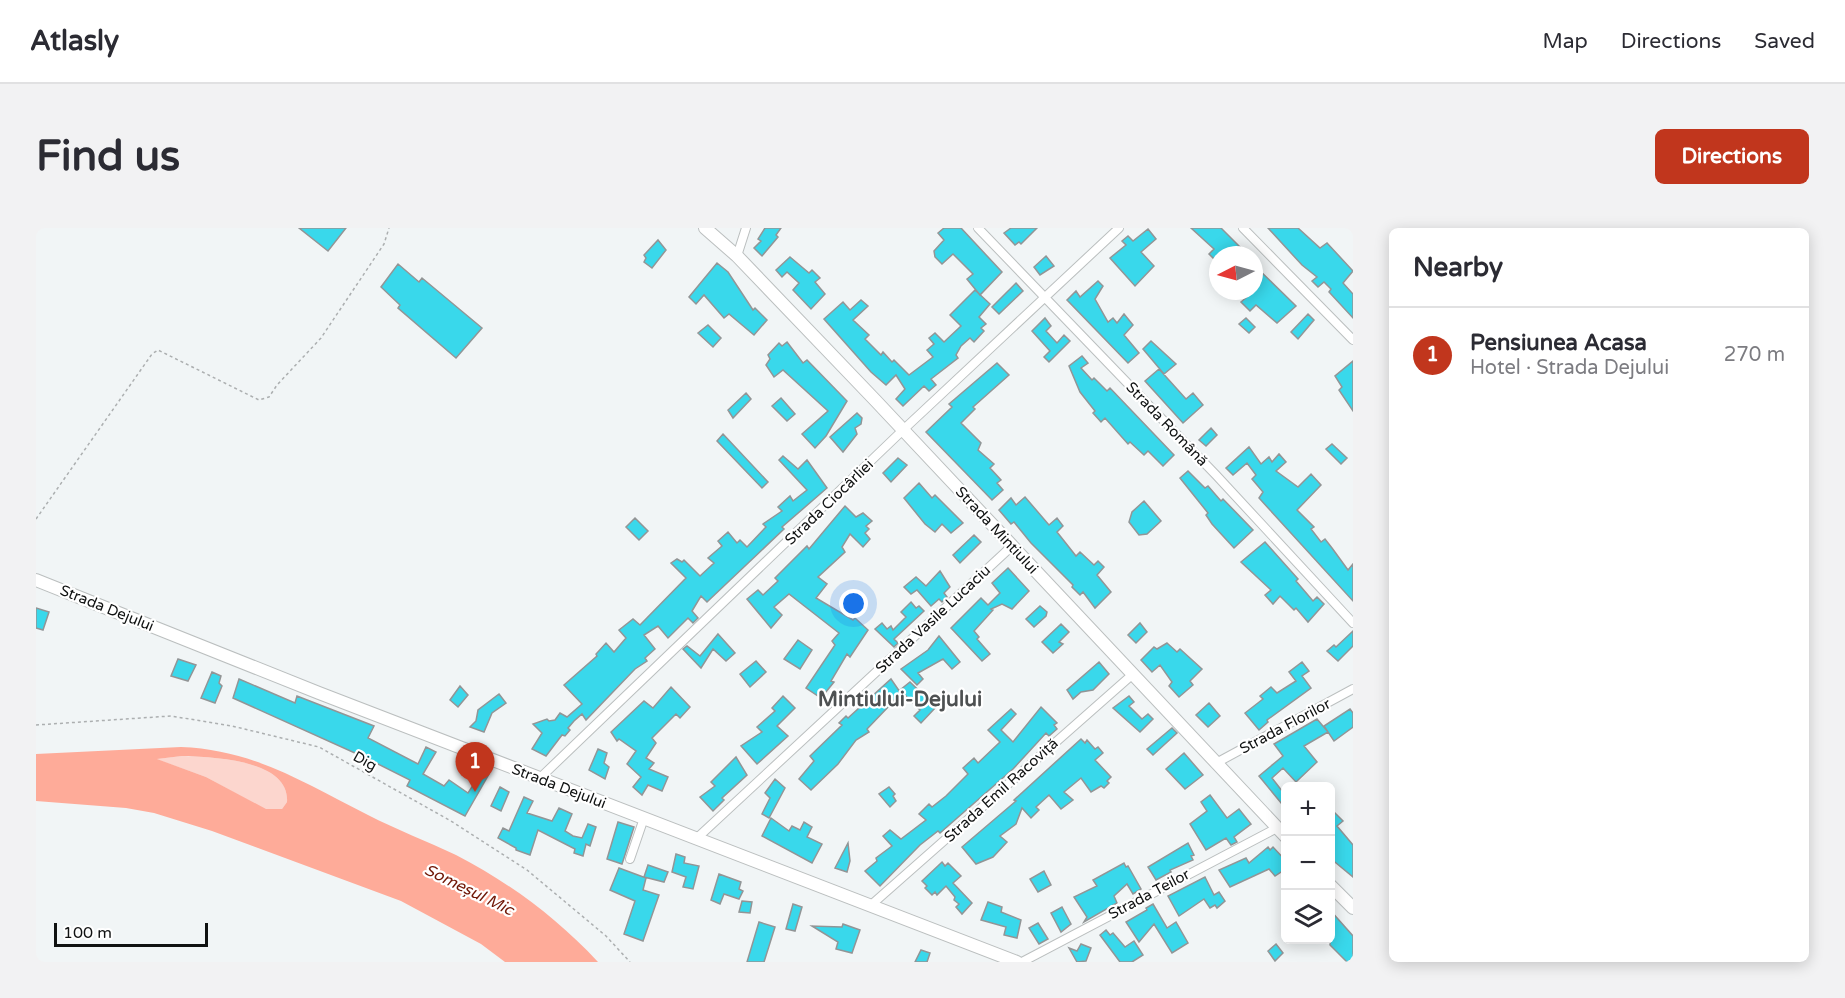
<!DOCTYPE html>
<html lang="en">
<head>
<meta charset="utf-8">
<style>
  :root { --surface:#fff; --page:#f2f2f3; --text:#2b2b33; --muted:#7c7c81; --line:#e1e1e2; --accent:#c1361d }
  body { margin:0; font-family:"Varela Round",sans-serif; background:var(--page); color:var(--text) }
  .controls { position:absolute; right:18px; bottom:18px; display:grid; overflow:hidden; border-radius:9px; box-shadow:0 3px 15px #0003 }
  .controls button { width:54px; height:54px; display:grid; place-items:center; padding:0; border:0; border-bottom:2px solid var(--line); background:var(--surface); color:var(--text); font:30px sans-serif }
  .compass { position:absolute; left:1173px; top:18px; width:54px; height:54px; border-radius:50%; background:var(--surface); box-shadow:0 3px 15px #0003; rotate:264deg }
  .scale { position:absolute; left:18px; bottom:15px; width:154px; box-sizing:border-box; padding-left:6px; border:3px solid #101212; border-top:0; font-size:16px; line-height:21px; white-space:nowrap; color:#101212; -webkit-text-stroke:4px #fff; paint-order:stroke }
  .you { position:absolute; left:818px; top:376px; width:21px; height:21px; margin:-15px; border:4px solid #fff; border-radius:50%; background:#1a73e8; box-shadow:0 0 0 9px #1a73e833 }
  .badge { display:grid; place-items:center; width:39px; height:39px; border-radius:50%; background:var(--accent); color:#fff; font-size:20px; font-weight:700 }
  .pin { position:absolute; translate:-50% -50px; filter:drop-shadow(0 2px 3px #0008) }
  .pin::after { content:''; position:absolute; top:32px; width:21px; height:18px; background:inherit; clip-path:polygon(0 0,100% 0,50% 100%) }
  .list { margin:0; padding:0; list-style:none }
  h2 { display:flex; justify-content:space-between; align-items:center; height:78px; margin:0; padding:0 24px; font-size:26px }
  h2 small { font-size:20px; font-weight:400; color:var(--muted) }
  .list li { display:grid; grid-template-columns:39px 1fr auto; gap:18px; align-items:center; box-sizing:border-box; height:96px; padding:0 24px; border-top:2px solid var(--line) }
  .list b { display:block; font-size:22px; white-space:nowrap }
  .list p { margin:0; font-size:20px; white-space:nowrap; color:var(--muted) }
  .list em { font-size:20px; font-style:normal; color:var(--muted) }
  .icon { flex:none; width:33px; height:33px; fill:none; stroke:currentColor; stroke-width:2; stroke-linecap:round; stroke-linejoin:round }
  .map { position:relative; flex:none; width:1317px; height:734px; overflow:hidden; border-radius:9px }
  header { display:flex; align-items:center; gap:36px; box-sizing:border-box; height:84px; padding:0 30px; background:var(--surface); border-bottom:2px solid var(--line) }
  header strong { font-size:28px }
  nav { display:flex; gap:33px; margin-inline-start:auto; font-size:21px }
  .intro { display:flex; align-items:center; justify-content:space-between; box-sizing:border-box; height:144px; padding:0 36px }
  h1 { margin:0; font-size:42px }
  .button { padding:15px 27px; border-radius:9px; background:var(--accent); color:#fff; font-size:21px; font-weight:700 }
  main { display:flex; gap:36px; padding:0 36px }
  aside { flex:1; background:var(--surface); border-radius:9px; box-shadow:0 3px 15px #0003 }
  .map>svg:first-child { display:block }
  .green { fill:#fcd6ce }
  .water { fill:#feab99; fill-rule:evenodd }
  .building { fill:#39d8eb; stroke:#929596; stroke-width:1.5 }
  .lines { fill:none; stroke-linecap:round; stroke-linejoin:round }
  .street-casing { stroke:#bbbfbf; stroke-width:10 }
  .secondary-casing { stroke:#bbbfbf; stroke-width:14 }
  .path { stroke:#acafb0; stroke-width:1.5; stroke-dasharray:3 3; stroke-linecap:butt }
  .street { stroke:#fff; stroke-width:8 }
  .secondary { stroke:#fff; stroke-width:12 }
  .labels { text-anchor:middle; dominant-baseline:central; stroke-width:4.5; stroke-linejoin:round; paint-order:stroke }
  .street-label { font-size:15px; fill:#101212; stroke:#fff }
  .water-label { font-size:16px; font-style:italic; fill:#701706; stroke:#fff }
  .district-label { font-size:21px; font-weight:bold; fill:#4e5152; stroke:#fff }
</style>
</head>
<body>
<header>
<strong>Atlasly</strong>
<nav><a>Map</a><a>Directions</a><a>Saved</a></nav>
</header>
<div class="intro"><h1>Find us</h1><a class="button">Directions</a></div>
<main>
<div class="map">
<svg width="1317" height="734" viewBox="0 0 1317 734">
  <rect width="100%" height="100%" fill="#f1f5f6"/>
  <path class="green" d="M146,528C175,529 254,531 251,574L246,581L230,582L170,549L120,531Z"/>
  <path class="water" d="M145,519C219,522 268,555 332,587C361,602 391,613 420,627C474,655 521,690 562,734H469L445,716L365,673L176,603L118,585L90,580L0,573V526ZM146,528C175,529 254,531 251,574L246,581H230L170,549L121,531Z"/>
  <path class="building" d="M263,0H310L292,23Z
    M729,0H745L740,7L742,9L726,28L718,20L725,13L722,11Z
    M908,0H925L966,44L944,67L931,51L937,46L917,26L906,36L899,29L898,23L908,12L902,5Z
    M975,0H1001L985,16L983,14L979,17L968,5Z
    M1155,0H1185L1212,27H1182L1179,32L1173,26L1178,21Z
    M1232,0H1262L1284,20L1291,15L1317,43L1307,55L1317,66V90L1293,64L1295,61L1288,54L1282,59L1276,53L1281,49L1266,37Z
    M1112,1L1120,11L1105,24L1118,38L1099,58L1074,30L1090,17L1086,13L1092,8L1097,13Z
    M622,12L630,22L616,40L608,34L610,30L608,27Z
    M1010,28L1018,38L1004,47L998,39Z
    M754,29L773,45L776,42L784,50L779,54L789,66L775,81L757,62L763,55L751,44L746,49L740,42Z
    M681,35L692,44L717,82L719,80L731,92L718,107L693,86L688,90L668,67L660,76L653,69Z
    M362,36L383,54L386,50L446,100L420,130L362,80L364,77L345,59Z
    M1218,37L1260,78L1241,95L1220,77L1214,83L1205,74L1218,63Z
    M1062,53L1067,58L1059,71L1072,94L1077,90L1081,95L1088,86L1097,97L1088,107L1103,125L1092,135L1031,72L1040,63L1044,69Z
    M980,55L987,63L963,86L956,79Z
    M939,62L954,76L943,89L950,96L945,100L948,103L938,114L934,110L925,118L920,127L922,130L895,151L900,157L893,163L888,158L867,178L860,171L869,161L860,147L850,157L835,144L788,91L807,74L814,82L825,72L832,78L817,92L833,107L829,111L845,127L847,124L856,134L858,132L873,147L897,129L891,122L898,116L893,110L899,105L908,114L925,98L914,87Z
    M1272,86L1278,92L1262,111L1255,104Z
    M1009,90L1015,98L1010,103L1021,115L1028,107L1034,113L1013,134L1008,129L1014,123L996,103Z
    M1210,90L1219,99L1213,105L1203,96Z
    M672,97L685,110L677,119L662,105Z
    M1115,113L1140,136L1128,146L1107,121Z
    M751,114L767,135L771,132L811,173L790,208L779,220L766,206L792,183L747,142L738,149L730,137L734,131L732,127L743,115L746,118Z
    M1046,128L1052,135L1045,140L1056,152L1058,150L1071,163L1074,160L1138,227L1127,238L1112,223L1108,227L1094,214L1092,216L1069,190L1065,194L1057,185L1059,183L1044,164L1033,138Z
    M1317,133V183L1303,162L1306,159L1299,148Z
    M961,135L973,147L937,179L939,181L925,195L945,215L942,222L958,236L954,240L965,252L961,255L967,262L956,272L890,204L916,179L913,176Z
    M1123,141L1150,171L1157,165L1167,177L1147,195L1109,153Z
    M710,165L715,171L697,190L692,182Z
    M745,170L759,186L751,193L736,178Z
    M821,185L826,190L825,196L819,200L821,206L807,224L794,209Z
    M1175,200L1181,207L1170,218L1163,212Z
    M687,206L732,254L726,260L681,213Z
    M1296,216L1311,230L1305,236L1290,221Z
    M1213,219L1225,236L1233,229L1236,234L1243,226L1250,234L1240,243L1262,259L1275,246L1285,257L1261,282L1278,299L1275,301L1285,314L1289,311L1296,320L1312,342L1317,336V373L1223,270L1227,264L1216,251L1220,247L1211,235L1197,247L1190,240Z
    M747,228L762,241L771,232L791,260L746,299L748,301L671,374L665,368L656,383L662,390L657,395L652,390L632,410L622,398L608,407L619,421L609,430L611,433L599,441L550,492L546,486L538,493L532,500L534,502L529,508L526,507L510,528L496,521L506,505L497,496L511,491L513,493L519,492L524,485L531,489L546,476L528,457L561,428L560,426L570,415L578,424L590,410L583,402L597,391L604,397L650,350L635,335L641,331L646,334L648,332L664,348L678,335L672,330L686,318L682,313L692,304L701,315L704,312L711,319L730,299L727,296L746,283L742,279L754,268L757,273L771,262L743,232Z
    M862,230L871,237L855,254L847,245Z
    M1152,243L1169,260L1172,258L1185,273L1187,271L1217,302L1198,320L1176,296L1170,287L1172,285L1144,250Z
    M883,255L896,270L899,267L927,295L915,305L906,296L899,304L889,296L868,270Z
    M989,269L1013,297L1021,290L1027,298L1021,304L1040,328L1044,324L1058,337L1062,333L1068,339L1061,347L1075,364L1059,380L1047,364L1044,367L1036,359L1037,357L995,315L978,294L975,296L963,282L975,270L980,277Z
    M1108,273L1125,293L1111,306L1103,307L1093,294L1096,284Z
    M809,278L820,289L827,285L836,293L830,298L833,301L829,305L834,311L827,319L814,306L806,319L809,324L782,349L791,356L780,370L817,392L819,390L832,402L814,429L811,426L795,453L798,454L785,470L770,460L799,417L796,413L803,405L753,366L738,379L746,387L735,400L711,371L722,362L727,367L742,353L739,350L771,318L773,321Z
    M599,290L612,303L603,312L590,299Z
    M938,307L945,314L924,335L917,327Z
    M1229,314L1262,351L1260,353L1277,373L1281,369L1288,376L1272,394L1260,380L1258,382L1244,368L1237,376L1229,367L1235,362L1205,334Z
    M972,340L993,363L976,381L966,376L955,381L957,382L938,403L943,409L941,411L954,426L946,433L915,400L945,370L952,377L964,365L956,355Z
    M904,343L914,359L908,365L911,369L906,374L903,371L895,378L881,362L875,366L868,359L880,349L890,358Z
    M875,374L880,380L883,378L888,383L858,411L862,415L858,419L839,401L846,395L851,401L855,398L857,402L870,389L865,384Z
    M1004,378L1011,384L1010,388L998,399L990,391Z
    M0,380L13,384L7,402L0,400Z
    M1104,395L1111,404L1100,415L1092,407Z
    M1025,396L1033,404L1023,414L1027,416L1017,425L1006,414Z
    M1317,403V418L1302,433L1291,423L1298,417L1300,419Z
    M682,406L699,425L690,433L677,421L665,440L647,421L651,418L664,428Z
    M903,408L924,434L916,441L907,431L882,445L887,451L881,457L865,441L892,422Z
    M762,412L776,422L764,441L748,431Z
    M1131,415L1141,424L1144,421L1166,441L1154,453L1157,457L1143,469L1133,458L1136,454L1124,437L1116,444L1105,432L1118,419L1121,421Z
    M142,431L160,437L152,453L135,448Z
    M720,433L730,444L714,459L704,446Z
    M1063,434L1073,446L1057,462L1045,464L1037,471L1031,462Z
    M1266,434L1273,443L1266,448L1275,460L1231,492L1232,494L1223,502L1209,485L1227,471L1224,468L1235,459L1241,465L1260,453L1253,444Z
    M176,444L185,448L183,455L186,458L179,475L165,470Z
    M203,451L259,475L261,468L338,498L332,510L382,536L390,519L400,524L387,546L408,558L413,552L432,565L447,542L453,546L429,588L371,558L374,552L330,530L197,470Z
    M855,451L864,464L855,476L831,501L833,504L820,512L802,536L775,562L763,551L778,533L774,528L806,497L803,495L810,488L812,490Z
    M874,454L900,479L885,495L878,488L884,482L864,462Z
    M424,458L432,467L422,479L414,472Z
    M635,459L654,479L644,490L640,486L616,510L620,515L610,530L618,535L613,541L632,549L626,563L612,557L606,567L597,559L605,549L591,536L600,523L583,511L581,513L575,504L608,473L617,480Z
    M463,466L470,475L456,485L448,504L434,499L440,493L442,482Z
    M747,468L759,480L741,498L752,508L721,536L705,518L726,504L721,499L739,483L736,480Z
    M1093,468L1098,474L1093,478L1106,491L1112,486L1117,491L1104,504L1077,480Z
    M1173,475L1184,488L1172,499L1160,487Z
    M1005,479L1021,495L1018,497L1021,501L1013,508L1010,505L977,541L904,605L902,603L884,617L844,658L829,643L841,633L840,630L856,618L847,608L854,602L865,611L890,592L883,586L893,576L896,579L910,568L932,546L927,540L938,530L942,535L964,514L952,502L975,481L980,486L965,502L977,514Z
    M1314,481L1317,485V499L1298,513L1288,498Z
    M1281,491L1292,504L1268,518L1281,534L1260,554L1247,540L1236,550L1250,568V581L1223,548L1247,528L1238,516Z
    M1136,500L1141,505L1117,527L1111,521Z
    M1045,511L1049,515L1051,512L1059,521L1062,519L1067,525L1059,532L1075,549L1071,553L1073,555L1068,560L1065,558L1055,564L1045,550L1028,564L1037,572L1025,581L1013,567L1000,579L1003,582L995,590L986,580L980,596L964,608L971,614L957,629L940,636L926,619L980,573L978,572Z
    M562,521L571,525L568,535L573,539L569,551L553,542Z
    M1148,525L1167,547L1149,561L1130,541Z
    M700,529L711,547L686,570L688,572L677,583L664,569L679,558L675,554Z
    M739,551L749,560L733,590L726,586L734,570L729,565Z
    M464,559L473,564L465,583L455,578Z
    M853,559L859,566L857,568L860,573L854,579L843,566Z
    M1174,567L1191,590L1203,581L1215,596L1198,609L1201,614L1195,617L1190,610L1170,622L1154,596L1171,583L1165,574Z
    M488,569L497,573L491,585L516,593L523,580L536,586L529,603L537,608L546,610L552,596L560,599L554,618L550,616L547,628L538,625L539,621L502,602L494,627L480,622V620L462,610L467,600L473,603Z
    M1299,585L1307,593L1301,598L1317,617V649L1294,630V589Z
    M735,590L753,603L756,598L764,602L768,594L776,599L771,609L786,616L776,635L726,608Z
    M582,594L598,599L586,636L571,631Z
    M812,615L814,633L811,644L799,640Z
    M1152,615L1158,627L1155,628L1157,632L1134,642L1135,644L1120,652L1112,639Z
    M1232,619L1234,622L1237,619L1250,633L1248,642L1239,648L1233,641L1194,659L1183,642L1210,630L1213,635Z
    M640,626L649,629L648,635L663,638L657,661L647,659L650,649L636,644Z
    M906,634L909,638L912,635L925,648L917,655L936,675L926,686L920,679L923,676L918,672L919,669L910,658L901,667L899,664L896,667L889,660L891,658L886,653Z
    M1088,635L1090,639L1092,638L1105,661L1097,666L1091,656L1078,668L1081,675L1048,694L1051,689L1038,669L1061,658L1057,652Z
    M612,637L632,644L628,654L608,649Z
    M583,640L610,650L607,662L623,667L607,713L588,706L599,673L574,662Z
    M1008,643L1015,657L1002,664L994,651Z
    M683,646L705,654L703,661L707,663L703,671L688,666L684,676L675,672Z
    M1169,649L1178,667L1183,664L1189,673L1181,680L1179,677L1174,680L1168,671L1143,688L1132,668Z
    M706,673L716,674L714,685L703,684Z
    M952,674L966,679L965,684L985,692L981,710L968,707L970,699L945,692Z
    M757,676L766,679L759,703L750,701Z
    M1117,676L1131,700L1140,694L1152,715L1136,725L1118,696L1103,714L1090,694L1111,682L1110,680Z
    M1026,679L1035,696L1025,704L1015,685Z
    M1294,682L1317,708V734H1311L1294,717Z
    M723,694L739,699L728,734H711Z
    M1002,695L1012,711L1003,716L993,700Z
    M807,696L824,702L816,725L800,721L802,714L776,698L806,699Z
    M1070,702L1074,707L1077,705L1089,719L1098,713L1107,727L1096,734H1084L1064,707Z
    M1045,716L1055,720L1050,733L1041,734L1033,720L1041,723Z
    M1240,716L1247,725L1239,733L1232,723Z
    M885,722L894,725L891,734H879Z"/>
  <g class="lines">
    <g class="street-casing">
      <path id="street" d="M942,0L1180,247L1317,395
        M1207,0L1317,112
        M701,28L710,0
        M1182,534L1317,461
        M504,550L867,202L1083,0
        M660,611L976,318
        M594,631L608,590
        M834,678L1097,446
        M986,734L1241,600"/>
    </g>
    <g class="secondary-casing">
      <path id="secondary" d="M669,0L701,28L839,172L1250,609
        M0,352L283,465L981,734
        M1294,657L1317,680"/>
    </g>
    <path class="path" d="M0,291L116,126L122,122L223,172L233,169L241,157L285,110L348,16L353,0
      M0,497L135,488L196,498L283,519L415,593L491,642L570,708L594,734"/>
    <use href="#street" class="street"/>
    <use href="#secondary" class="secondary"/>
  </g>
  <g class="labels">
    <g class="street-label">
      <text transform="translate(1131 196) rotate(46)">Strada Română</text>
      <text transform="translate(793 274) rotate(-44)">Strada Ciocârliei</text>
      <text transform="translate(961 302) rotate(47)">Strada Mintiului</text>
      <text transform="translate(71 380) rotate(22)">Strada Dejului</text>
      <text transform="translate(897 391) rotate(-43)">Strada Vasile Lucaciu</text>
      <text transform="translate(1249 498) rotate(-28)">Strada Florilor</text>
      <text transform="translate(329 533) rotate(29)">Dig</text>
      <text transform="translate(523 558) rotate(21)">Strada Dejului</text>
      <text transform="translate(965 562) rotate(-42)">Strada Emil Racoviță</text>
      <text transform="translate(1113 666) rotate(-28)">Strada Teilor</text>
    </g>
    <g class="water-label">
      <text transform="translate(433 662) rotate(26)">Someșul Mic</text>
    </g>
    <g class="district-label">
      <text x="864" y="471">Mintiului-Dejului</text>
    </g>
  </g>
</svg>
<div class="controls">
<button>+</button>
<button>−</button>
<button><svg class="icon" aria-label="layers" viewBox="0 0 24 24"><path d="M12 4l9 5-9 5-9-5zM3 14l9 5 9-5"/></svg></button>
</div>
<svg class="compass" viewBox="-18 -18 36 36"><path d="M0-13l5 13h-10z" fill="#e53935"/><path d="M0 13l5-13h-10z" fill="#7c7c81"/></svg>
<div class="scale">100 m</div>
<div class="you"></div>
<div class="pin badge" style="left:439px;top:564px">1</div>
</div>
<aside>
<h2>Nearby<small></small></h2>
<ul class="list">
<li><span class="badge">1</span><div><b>Pensiunea Acasa</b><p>Hotel · Strada Dejului</p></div><em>270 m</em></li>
</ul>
</aside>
</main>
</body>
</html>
